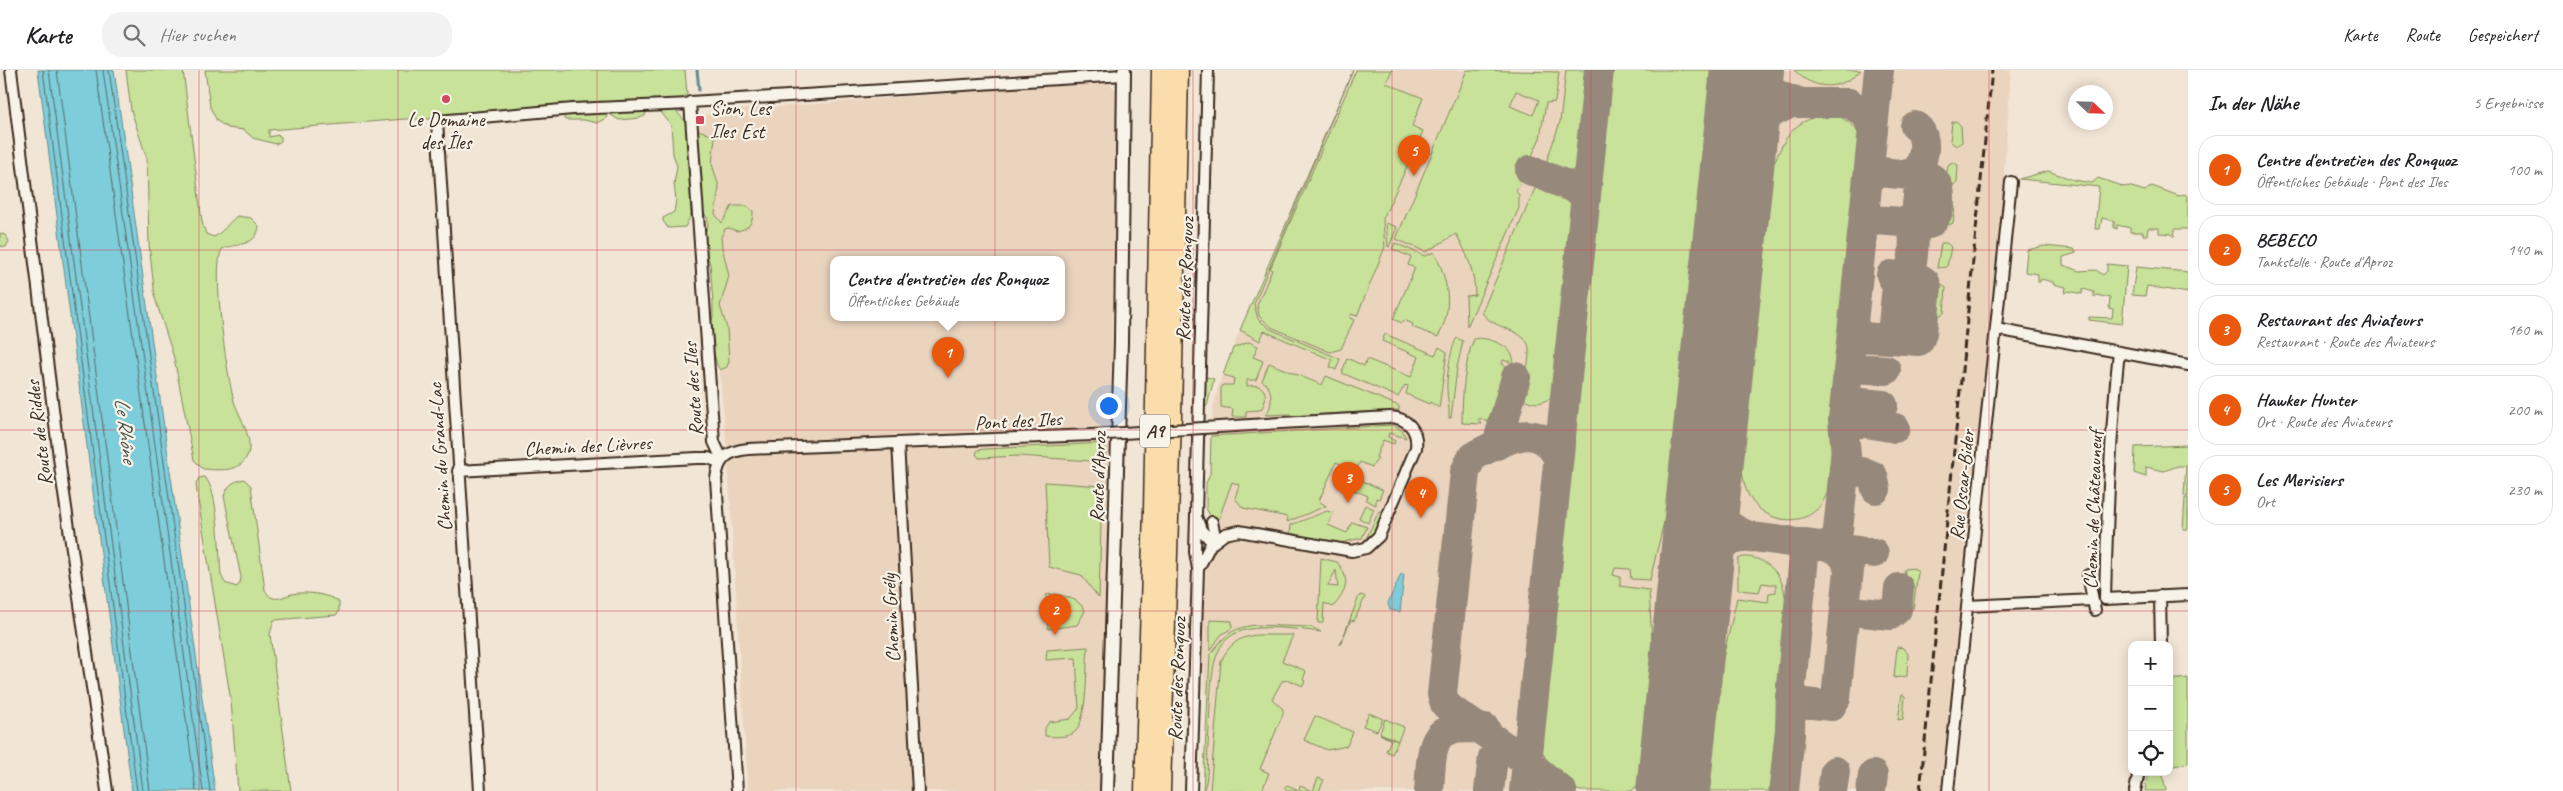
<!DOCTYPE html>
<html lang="de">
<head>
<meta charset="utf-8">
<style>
  :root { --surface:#fff; --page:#f2f2f2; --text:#202124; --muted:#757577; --line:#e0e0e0; --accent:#ea580c }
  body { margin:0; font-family:Caveat,sans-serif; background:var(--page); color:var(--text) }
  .controls { position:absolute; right:15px; bottom:15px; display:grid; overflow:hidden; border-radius:10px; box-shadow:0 2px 12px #0003 }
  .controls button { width:45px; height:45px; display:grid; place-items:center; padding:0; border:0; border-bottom:1px solid var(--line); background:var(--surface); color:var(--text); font:25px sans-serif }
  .compass { position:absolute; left:2068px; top:15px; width:45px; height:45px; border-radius:50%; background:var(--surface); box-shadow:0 2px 12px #0003; rotate:113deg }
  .you { position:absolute; left:1108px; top:335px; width:18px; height:18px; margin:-12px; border:4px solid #fff; border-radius:50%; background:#1a73e8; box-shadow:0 0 0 8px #1a73e833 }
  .badge { display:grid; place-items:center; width:32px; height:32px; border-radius:50%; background:var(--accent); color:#fff; font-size:16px; font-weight:700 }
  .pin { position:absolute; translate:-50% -41px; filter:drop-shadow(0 1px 2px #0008) }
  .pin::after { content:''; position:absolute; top:26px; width:18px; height:15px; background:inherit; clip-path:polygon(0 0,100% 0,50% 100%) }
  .popup { position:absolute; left:830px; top:186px; width:235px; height:65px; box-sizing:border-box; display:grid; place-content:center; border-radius:10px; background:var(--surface); filter:drop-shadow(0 1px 4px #0005); font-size:16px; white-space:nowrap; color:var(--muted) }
  .popup b { font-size:19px; color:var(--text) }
  .popup::after { content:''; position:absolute; left:50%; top:100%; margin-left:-10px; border:10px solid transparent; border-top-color:var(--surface) }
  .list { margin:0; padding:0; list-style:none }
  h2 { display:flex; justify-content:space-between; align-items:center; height:65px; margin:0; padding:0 20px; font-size:21px }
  h2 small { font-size:16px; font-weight:400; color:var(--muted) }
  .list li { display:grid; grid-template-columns:32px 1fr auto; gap:15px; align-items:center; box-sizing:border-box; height:70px; margin:0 10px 10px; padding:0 10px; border:1px solid var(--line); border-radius:20px }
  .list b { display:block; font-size:19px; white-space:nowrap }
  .list p { margin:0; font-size:16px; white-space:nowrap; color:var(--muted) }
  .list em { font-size:16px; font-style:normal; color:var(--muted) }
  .icon { flex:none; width:28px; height:28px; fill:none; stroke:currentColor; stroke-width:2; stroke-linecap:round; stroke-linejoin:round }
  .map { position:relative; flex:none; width:2188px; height:721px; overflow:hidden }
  header { display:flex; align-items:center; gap:30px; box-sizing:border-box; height:70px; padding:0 25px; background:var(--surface); border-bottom:1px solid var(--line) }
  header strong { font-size:24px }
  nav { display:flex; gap:28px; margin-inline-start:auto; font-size:18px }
  .search { width:350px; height:45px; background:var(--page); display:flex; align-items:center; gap:12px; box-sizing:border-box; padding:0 18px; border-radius:20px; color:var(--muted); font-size:19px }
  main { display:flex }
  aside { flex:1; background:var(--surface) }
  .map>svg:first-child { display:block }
  .built { fill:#ead4be; fill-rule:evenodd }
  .green { fill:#c8e299; stroke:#82865c; fill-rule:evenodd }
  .water { fill:#7ecdda; stroke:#638c8f }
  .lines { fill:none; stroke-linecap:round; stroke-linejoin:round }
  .shore { stroke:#566b69; stroke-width:1 }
  .stream { stroke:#638c8f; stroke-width:3 }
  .taxiway { stroke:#96887a; stroke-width:30 }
  .runway { stroke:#96887a; stroke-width:74 }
  .minor-casing { stroke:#3b2a1e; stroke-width:14 }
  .tertiary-casing { stroke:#3b2a1e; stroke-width:16 }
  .motorway-casing { stroke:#3b2a1e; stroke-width:21 }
  .minor { stroke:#f7f3e8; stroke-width:10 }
  .tertiary { stroke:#f7f3e8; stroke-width:12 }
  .motorway { stroke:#faddab; stroke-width:18 }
  .rail { stroke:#3b2a1e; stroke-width:3; stroke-dasharray:8 4; stroke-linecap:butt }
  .minor-bridge-casing { stroke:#3b2a1e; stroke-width:14; stroke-linecap:butt }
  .minor-bridge { stroke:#f7f3e8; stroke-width:10 }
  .grid { fill:none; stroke:#d1495b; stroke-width:1; stroke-opacity:0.55 }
  .poi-dot { fill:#d1495b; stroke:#f7f3e8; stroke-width:2 }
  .labels { text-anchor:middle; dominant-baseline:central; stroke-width:4.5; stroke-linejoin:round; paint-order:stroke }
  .shield { fill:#f7f3e8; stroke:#73665b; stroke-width:1 }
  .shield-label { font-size:19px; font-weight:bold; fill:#3b2a1e }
  .poi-label { font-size:20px; fill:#3b2a1e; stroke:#f7f3e8; text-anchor:start }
  .street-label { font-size:20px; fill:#3b2a1e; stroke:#f7f3e8 }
  .water-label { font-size:21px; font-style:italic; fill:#4c534d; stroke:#f7f3e8 }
</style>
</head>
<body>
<header>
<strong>Karte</strong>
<div class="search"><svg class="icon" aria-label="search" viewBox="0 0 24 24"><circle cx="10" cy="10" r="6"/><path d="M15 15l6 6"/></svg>Hier suchen</div>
<nav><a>Karte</a><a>Route</a><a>Gespeichert</a></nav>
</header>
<main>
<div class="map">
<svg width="2188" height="721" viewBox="0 0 2188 721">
  <rect width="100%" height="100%" fill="#f1e5d5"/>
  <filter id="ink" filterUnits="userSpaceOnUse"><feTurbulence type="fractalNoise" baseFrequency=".02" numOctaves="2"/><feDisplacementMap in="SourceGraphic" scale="10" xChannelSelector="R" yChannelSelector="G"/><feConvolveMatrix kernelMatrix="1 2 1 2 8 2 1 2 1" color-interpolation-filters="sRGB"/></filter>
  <g filter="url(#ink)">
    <path class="built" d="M1355,0H2011L2004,104L2011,112L1948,721H1204L1209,651L1202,591L1213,338L1219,314L1239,263Z
      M1107,11L1118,22L1101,721H748L728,393L697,60L701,50L710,42ZM834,189H1062V247H834Z"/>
    <path class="green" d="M126,0H183L202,152L206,164L214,167C223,162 228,153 237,146L251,148L259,156C257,176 239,173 222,179C211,198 227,306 234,331C239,347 255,370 247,386C240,403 217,400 203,399L194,390L174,288L155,228L149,174L147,89L131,40Z
      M205,0H685L687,24L674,39L690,56L715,67L712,94L719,117L715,144L722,153L732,136H747L753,141C753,153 749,159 737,161L729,158L725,159L721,167L722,177L729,206L720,236L727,258L729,291L727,297L720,300L717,295L708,261L713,247V232L710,194L704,176L703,167L708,155V150L700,134L692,127L690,129L691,145L685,157L668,158L663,151V148L674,142L676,130L674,114L677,96L673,84L671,55L657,37L648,35L645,46C639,49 627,49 619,50L608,43L606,48L597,53L584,50H566L564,49V37L558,40L553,47L549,46L544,39L471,49H405L269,60V67L278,65L281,67V71L276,74L253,68L244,60L228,58L217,51L210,37Z
      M1353,0L1254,234L1258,249L1270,259L1340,289L1336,300L1330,297L1332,290L1264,261L1260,271L1240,260Z
      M1356,0H1392L1386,13L1423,28L1412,56L1423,61L1383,149L1385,177L1357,246L1351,244L1350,248L1354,250L1341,279L1330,282L1271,257L1259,246L1257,235L1272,200L1270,199Z
      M1467,0L1559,2L1555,32L1546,33L1540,68L1516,121L1519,125V138L1467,257L1466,226L1475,225C1475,203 1467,183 1456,164L1426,182L1396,169ZM1516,21L1539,30L1533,45L1510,36Z
      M1566,0H1590L1580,95L1569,103L1546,93L1560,52Z
      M1607,0H1714L1670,427L1650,510L1631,509L1630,499L1615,498L1613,505L1620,507V516L1649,520L1653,588L1640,713L1631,721C1618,721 1593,721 1580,721C1557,713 1543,689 1538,668Z
      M1794,0H1861C1841,21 1814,21 1794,0Z
      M1833,44C1851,51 1859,58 1862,77L1827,423C1814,461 1763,456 1748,424C1743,413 1742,401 1741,389L1771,101C1784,68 1793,47 1833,44Z
      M1956,51L1961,56L1962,72L1956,76L1950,71L1952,52Z
      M1952,92L1958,95L1957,113L1948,117L1945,115L1948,95Z
      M2048,101L2074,110L2092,113L2098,108L2124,117L2128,116L2145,121L2152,116L2179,126L2184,124L2188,126V159H2175L2174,167L2172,164L2159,163V158H2148L2147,165H2143V162H2130V158L2117,155V159L2114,158V151L2102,148L2100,159H2095L2099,117L2019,109Z
      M1536,116L1569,131L1576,136L1557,319C1549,333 1534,338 1521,326C1522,311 1530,295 1529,279C1528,258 1491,260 1482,242Z
      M1945,131L1952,132L1955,137L1953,153L1949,155L1941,152Z
      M1386,153L1397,157L1389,177H1388Z
      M0,163L5,165L9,171L6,177L0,176Z
      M1395,173L1425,186L1434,182C1448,209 1454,239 1438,267L1412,257L1413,254L1404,250L1402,253L1393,249L1415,198L1408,195L1411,187L1392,179Z
      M1941,173H1947L1951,177L1947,197L1937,198Z
      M2044,176L2074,179L2076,183L2063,187V195L2079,201L2096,200L2103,205L2107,201V194L2127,196L2122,254L2089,250V247L2112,248L2113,239L2109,238L2110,228L2097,225L2094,228V222L2083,219L2082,224L2068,221L2065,224L2066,217L2053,214V212L2041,209L2040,212H2038V204L2025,202L2027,180Z
      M2136,197L2188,202V223L2147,216L2145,226L2132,225Z
      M1939,212L1946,218L1944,243L1938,246L1932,243L1935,214Z
      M1385,264L1435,285L1439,277L1447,282L1439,338L1430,332L1429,334L1406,324L1408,316L1405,315L1398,327L1342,303L1347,288L1364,296L1367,289L1411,307L1419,287L1382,271Z
      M1457,268L1463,271L1457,298L1451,348H1449C1450,338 1447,329 1447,319C1446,309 1451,275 1457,268Z
      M1479,268C1492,269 1516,277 1513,293L1503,290L1502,294L1510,298L1487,352L1480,348L1478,351L1482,354L1462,353C1462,329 1464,291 1474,269Z
      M1249,272L1258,276L1253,287L1263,291L1256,310H1247V316C1250,316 1257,315 1258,316C1269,319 1266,335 1260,340L1246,341V347H1232L1233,339L1221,337V318L1223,315H1233L1234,308L1223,305L1233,278Z
      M1269,293L1322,315L1326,306L1399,336V340L1292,346L1290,344L1265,345C1274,337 1273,316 1262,311Z
      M1207,307L1214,309L1207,336L1204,337L1205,308Z
      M1392,355L1402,360L1406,368L1389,363L1388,367L1395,371L1394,374L1383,370L1376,387L1378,388L1372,397L1360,392L1356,401L1336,392L1319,431L1326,436L1287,452L1288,447L1243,438L1235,428L1239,415L1232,412L1218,451L1210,446L1206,438V413L1210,404L1211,366Z
      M1106,373L1105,392L1019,386L979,388L976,384L978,380L985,379Z
      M2188,375V427L2184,425L2186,396H2178L2164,401L2146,397V407L2134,403L2135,377Z
      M1351,406L1383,420L1379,429L1376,428V435L1366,430L1368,426L1347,417Z
      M204,407C219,417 219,485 221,505L225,513L237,517L240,513L241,507L224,426C228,415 232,412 244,409L251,416L265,520C267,523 269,527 273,528C279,530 286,525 292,524C305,521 329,524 339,532V542L336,545L274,550L270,564L291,721H238L231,631L197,423L196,413L199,408Z
      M1045,412L1102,416L1099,528L1081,505L1049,497Z
      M2185,428H2188V459H2183Z
      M1365,435L1374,439L1368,453L1359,448Z
      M1327,441L1333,443L1328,455L1347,463L1352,452L1367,457L1362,468L1340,473L1290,464L1291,455Z
      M1379,441L1383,442L1375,461L1366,469Z
      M1743,487C1763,486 1780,501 1784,520C1790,544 1784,572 1782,596C1778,638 1773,679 1769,721H1707L1720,592H1722L1737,528L1768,532L1769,523L1776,522V515L1762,513L1759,522L1738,520V489Z
      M1321,488L1337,492C1351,509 1347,521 1333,537L1324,533L1323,553H1318ZM1336,500L1338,517L1328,516V515Z
      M1914,498L1918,502L1913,539L1901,538L1905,499Z
      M1056,524C1067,527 1080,529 1085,541L1077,555L1048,559L1046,525Z
      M1362,525L1365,527L1354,551L1351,550L1340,575L1359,526Z
      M1210,550L1232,551V558L1221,565L1210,581Z
      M1255,555L1311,557L1321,562C1203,546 1214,572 1208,676C1207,690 1209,710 1203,721L1210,585C1224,566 1231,558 1255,555Z
      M1256,565H1293L1282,591L1306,601L1303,610L1305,611L1303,616L1289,610L1282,611L1272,629L1283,639V644L1260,699L1269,703L1262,721H1210L1221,591C1229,575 1238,567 1256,565Z
      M1088,577C1086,595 1088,650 1075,662C1068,668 1054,667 1045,666V658L1049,652L1070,649L1079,638L1076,588L1046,590L1047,580Z
      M1897,577L1903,578L1908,584L1907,606L1894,608Z
      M2188,608V693L2169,697V610Z
      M1902,624L1905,626L1903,649L1898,650Z
      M1369,643L1383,649L1377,661L1363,656Z
      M1315,646L1353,662L1347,676L1327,680L1304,670Z
      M1385,649L1404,657L1398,671L1380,663Z
      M1380,664L1398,671L1392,684L1386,681L1391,670Z
      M2148,702H2162L2166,721H2145Z
      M1318,708L1324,710L1319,721H1287L1284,718L1287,715L1299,720L1300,716L1313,721Z"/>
    <path class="water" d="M38,0H114L215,721H132Z
      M1401,504H1404L1400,542L1390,540L1388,533Z"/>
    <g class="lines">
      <path class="shore" d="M43,0L137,721
        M49,0L143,721
        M57,0L150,721
        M96,0L196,721
        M103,0L203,721
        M109,0L210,721"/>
      <path class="stream" d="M697,0L699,20"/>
      <path class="taxiway" d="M1733,0L1738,9L1744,35
        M1755,0C1765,19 1779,29 1800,32
        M1530,100L1586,123
        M1737,101L1742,82L1753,59L1765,46L1791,33H1849L1866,44L1873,61
        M1863,159L1869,152L1875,150L1929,154C1942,147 1945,114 1930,107L1880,102L1873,103L1868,110
        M1899,206C1916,202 1913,178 1914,164L1906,154L1916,145L1919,116L1911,105C1925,98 1930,64 1915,56
        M1853,256L1862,267L1919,271L1922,263L1927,217L1925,212L1919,208
        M1886,269L1892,263L1897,216L1891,205
        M1848,304L1855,298L1886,300
        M1844,339L1851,332L1883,335
        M1844,360C1852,347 1881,356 1895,358
        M1497,375L1516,307
        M1558,388C1538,348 1507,370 1477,384L1471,389L1465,402L1442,624L1445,634L1452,640L1527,692L1562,721
        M1707,390C1707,428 1712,455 1753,467L1874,483
        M1843,412C1851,400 1860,399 1873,406L1876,419
        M1841,483L1837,469L1846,385L1843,350L1879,0
        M1846,534L1853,541L1890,545L1897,539L1899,518
        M1692,536C1698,494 1706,469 1753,467
        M1790,626L1796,632L1831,636L1836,628L1849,500L1845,488L1836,479
        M1429,721C1431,704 1428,665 1449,660C1461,657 1474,659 1485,658
        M1489,721L1493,687
        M1524,721L1599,0
        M1667,721L1674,710
        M1784,721L1790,665L1791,616L1804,487L1802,480L1789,471
        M1832,721L1835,701
        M1871,721L1873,705"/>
      <path class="runway" d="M1673,721L1747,0"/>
      <g class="minor-casing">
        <path id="minor" d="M11,0L61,403L107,721
          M1996,259L2188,295
          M2119,282C2110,364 2107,447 2105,529L2188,525
          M898,373L918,721
          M722,389L714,372L690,32L1124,5
          M458,401L697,388H708L719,392
          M1197,449L1201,460L1213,473
          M1213,473L1225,464L1239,461L1352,481L1366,478L1379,466L1416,378C1418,360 1408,348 1390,347L1281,353
          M1198,499L1195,482L1208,0
          M2088,505L2095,540
          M2160,526L2161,575
          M1967,536L2093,530
          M480,721L437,51L573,39L690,34
          M737,721L716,409C718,388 728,381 748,379L1092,365
          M1191,721L1198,499L1215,466L1212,452
          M1948,721L2011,112
          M2135,721L2139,702"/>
      </g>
      <g class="tertiary-casing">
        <path id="tertiary" d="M1107,721L1121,272L1124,0"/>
      </g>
      <g class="motorway-casing">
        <path id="motorway" d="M1144,721L1153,440L1161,0
          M1161,721L1172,347L1179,0"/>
      </g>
      <use href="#minor" class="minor"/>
      <use href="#tertiary" class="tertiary"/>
      <use href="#motorway" class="motorway"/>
      <path class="rail" d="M1920,721L1992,0"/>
      <g class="minor-bridge-casing">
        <path id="minor-bridge" d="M1092,365L1281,353"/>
      </g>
      <use href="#minor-bridge" class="minor-bridge"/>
    </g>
  </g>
  <path class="grid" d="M199,0V721M398,0V721M597,0V721M796,0V721M995,0V721M1193,0V721M1392,0V721M1591,0V721M1790,0V721M1989,0V721M0,180H2188M0,360H2188M0,541H2188"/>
  <g class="poi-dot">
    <circle cx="446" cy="29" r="5"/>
    <rect x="695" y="45" width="10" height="10" rx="2.5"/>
  </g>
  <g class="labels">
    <rect class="shield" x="1140" y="344.5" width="30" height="33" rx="4"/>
    <g class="shield-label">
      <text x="1155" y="361">A9</text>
    </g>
    <g class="poi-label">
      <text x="710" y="38">Sion, Les<tspan x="710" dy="23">Iles Est</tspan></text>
      <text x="446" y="49" text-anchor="middle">Le Domaine<tspan x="446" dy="23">des Îles</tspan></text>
    </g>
    <g class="street-label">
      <text transform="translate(1185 209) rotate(-88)">Route des Ronquoz</text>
      <text transform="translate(693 319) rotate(-94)">Route des Iles</text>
      <text transform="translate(1018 351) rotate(-3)">Pont des Iles</text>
      <text transform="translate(39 363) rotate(-97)">Route de Riddes</text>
      <text transform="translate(588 376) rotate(-3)">Chemin des Lièvres</text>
      <text transform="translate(440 387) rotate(-94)">Chemin du Grand-Lac</text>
      <text transform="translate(1098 407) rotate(-88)">Route d'Aproz</text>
      <text transform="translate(1962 415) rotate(-84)">Rue Oscar-Bider</text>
      <text transform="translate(2093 440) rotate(-88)">Chemin de Châteauneuf</text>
      <text transform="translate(891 548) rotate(-93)">Chemin Grély</text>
      <text transform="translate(1177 609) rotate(-88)">Route des Ronquoz</text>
    </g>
    <g class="water-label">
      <text transform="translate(126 360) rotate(83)">Le Rhône</text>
    </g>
  </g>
</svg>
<div class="controls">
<button>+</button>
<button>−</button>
<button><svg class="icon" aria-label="locate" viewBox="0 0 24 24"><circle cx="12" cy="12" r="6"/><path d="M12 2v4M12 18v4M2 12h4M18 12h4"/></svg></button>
</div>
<svg class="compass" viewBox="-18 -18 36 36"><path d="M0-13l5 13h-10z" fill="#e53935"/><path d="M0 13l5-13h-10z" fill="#757577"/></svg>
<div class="you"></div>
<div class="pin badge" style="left:948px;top:308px">1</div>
<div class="popup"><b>Centre d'entretien des Ronquoz</b>Öffentliches Gebäude</div>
<div class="pin badge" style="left:1055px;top:565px">2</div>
<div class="pin badge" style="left:1348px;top:433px">3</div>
<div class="pin badge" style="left:1421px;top:448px">4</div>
<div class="pin badge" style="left:1414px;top:106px">5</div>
</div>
<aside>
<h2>In der Nähe<small>5 Ergebnisse</small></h2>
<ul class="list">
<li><span class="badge">1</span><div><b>Centre d'entretien des Ronquoz</b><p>Öffentliches Gebäude · Pont des Iles</p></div><em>100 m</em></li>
<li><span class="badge">2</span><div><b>BEBECO</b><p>Tankstelle · Route d'Aproz</p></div><em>140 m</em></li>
<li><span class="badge">3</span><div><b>Restaurant des Aviateurs</b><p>Restaurant · Route des Aviateurs</p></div><em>160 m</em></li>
<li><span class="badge">4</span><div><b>Hawker Hunter</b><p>Ort · Route des Aviateurs</p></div><em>200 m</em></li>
<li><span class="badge">5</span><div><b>Les Merisiers</b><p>Ort</p></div><em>230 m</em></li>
</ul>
</aside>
</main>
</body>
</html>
